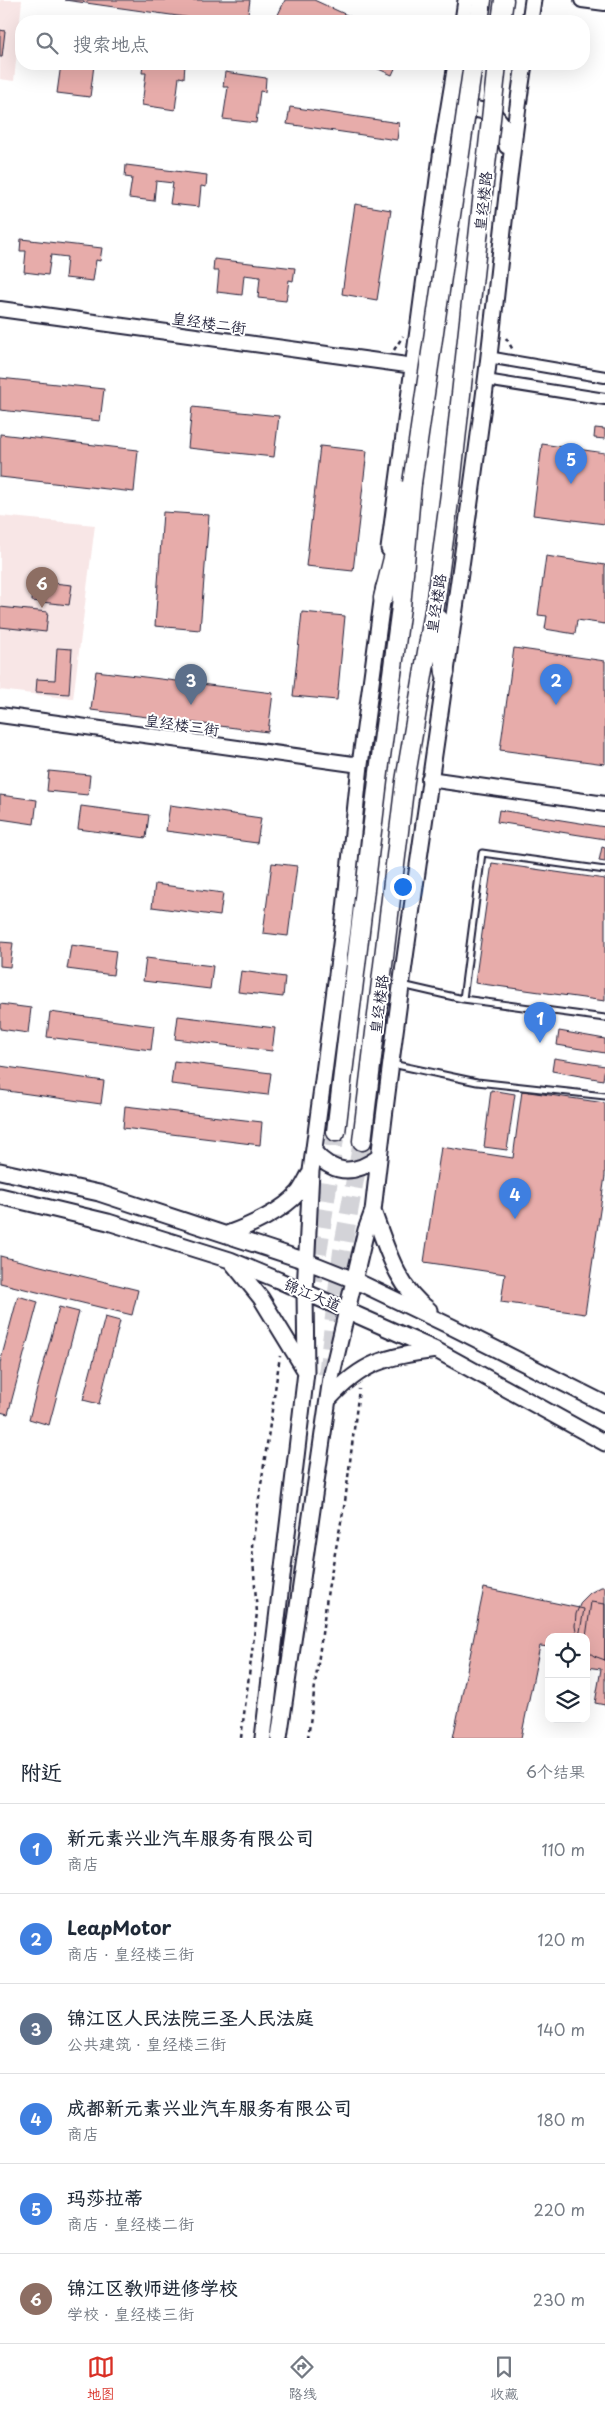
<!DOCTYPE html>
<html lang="zh">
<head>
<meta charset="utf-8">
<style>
  :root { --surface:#fff; --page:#f2f2f3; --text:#1f2937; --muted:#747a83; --line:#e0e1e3; --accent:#d93025 }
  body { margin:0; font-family:"Playpen Sans","LXGW WenKai TC",sans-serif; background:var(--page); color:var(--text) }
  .controls { position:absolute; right:15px; bottom:15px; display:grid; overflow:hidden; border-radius:10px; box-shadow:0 5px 20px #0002 }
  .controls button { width:45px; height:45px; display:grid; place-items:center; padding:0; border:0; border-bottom:1px solid var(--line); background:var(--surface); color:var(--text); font:25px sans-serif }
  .you { position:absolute; left:402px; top:886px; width:18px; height:18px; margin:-12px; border:4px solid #fff; border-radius:50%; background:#1a73e8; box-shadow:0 0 0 8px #1a73e833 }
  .badge { display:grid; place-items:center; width:32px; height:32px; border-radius:50%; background:var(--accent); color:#fff; font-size:16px; font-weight:700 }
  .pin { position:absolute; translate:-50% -41px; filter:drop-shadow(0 1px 2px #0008) }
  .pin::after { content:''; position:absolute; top:26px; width:18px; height:15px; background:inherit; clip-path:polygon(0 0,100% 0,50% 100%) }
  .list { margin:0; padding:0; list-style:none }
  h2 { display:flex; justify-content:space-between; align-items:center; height:65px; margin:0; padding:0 20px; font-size:21px }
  h2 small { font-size:16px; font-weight:400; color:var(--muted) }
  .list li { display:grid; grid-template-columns:32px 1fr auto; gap:15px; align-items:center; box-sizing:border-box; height:90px; padding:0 20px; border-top:1px solid var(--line) }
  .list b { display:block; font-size:19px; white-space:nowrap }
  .list p { margin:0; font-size:16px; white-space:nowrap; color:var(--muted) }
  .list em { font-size:16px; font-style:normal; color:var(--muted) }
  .icon { flex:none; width:28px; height:28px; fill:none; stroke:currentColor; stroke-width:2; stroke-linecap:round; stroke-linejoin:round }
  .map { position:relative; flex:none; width:605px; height:1738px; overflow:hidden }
  .search { position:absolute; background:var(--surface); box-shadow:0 5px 20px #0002; left:15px; right:15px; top:15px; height:55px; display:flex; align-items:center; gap:12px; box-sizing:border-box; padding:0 18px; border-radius:20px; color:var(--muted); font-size:19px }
  .sheet { height:605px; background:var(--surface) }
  nav { display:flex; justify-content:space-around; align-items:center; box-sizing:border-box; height:70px; border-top:1px solid var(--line); background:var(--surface); font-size:14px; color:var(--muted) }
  nav a { display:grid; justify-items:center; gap:2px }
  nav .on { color:var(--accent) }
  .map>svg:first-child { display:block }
  .built { fill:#f8e6e6 }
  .building { fill:#e7acaa; stroke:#22223b }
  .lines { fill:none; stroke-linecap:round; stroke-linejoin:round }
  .trunk-tunnel { stroke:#d3d3d8; stroke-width:18; stroke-dasharray:18 9; stroke-linecap:butt }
  .service-casing { stroke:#22223b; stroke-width:9 }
  .minor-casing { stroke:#22223b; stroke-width:14 }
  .tertiary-casing { stroke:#22223b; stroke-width:18 }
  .secondary-casing { stroke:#22223b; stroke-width:19 }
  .trunk-casing { stroke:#22223b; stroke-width:21 }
  .path { stroke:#22223b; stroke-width:2.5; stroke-dasharray:4 4; stroke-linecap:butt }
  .service { stroke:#fff; stroke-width:5 }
  .minor { stroke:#fff; stroke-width:10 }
  .tertiary { stroke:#fff; stroke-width:14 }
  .secondary { stroke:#fff; stroke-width:15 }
  .trunk { stroke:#fff; stroke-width:18 }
  .trunk-bridge-casing { stroke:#22223b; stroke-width:21; stroke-linecap:butt }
  .trunk-bridge { stroke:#fff; stroke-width:18 }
  .labels { text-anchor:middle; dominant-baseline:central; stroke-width:4; stroke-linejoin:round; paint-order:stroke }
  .street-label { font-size:15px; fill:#22223b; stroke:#fff }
</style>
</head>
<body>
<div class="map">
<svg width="605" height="1738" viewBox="0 0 605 1738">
  <rect width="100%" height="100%" fill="#fff"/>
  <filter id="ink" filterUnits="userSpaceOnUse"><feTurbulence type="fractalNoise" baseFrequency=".02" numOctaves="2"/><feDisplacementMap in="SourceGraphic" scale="10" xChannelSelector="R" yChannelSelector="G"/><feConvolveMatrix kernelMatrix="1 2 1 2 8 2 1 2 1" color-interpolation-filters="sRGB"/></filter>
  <g filter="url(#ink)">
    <path class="built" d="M0,0H22L14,81L0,79Z
      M0,516L95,525L73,699L0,690Z"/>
    <path class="building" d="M65,0H250L247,21H213Z
      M285,0H314L360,21H275Z
      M0,30L5,31L2,57H0Z
      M61,64H99V66L94,65L90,97L57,93Z
      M143,64H185L184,78L179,77L175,110L142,105L146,73H142Z
      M367,64H397L392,75Z
      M225,72L266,78L265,92L260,91L256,123L223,119L228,87H223Z
      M290,107L399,123L397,140L287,124Z
      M126,165L207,175L206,187L201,186L199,207L170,204L173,183L156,181L154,201L129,198L132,178L125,177Z
      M355,204L391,210L377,300L342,294Z
      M21,239L102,248L100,261L96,260L93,281L65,278L67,257L51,255L48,275L24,272L26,251H20Z
      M214,259L295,268L293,281L289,280L286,301L258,298L260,277L244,275L242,295L217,292L219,271H213Z
      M0,378L104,389L100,421L0,410Z
      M192,407L279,416L274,457L188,448Z
      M595,428L605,429V439L594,438Z
      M0,434L138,450L134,492L0,477Z
      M542,444L605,453V524L533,515Z
      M320,446L367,451L353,571L306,566Z
      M163,512L209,515L200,630L155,626Z
      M546,556L605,565V624L577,620L575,634L545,629L547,616L538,615Z
      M34,581L72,585L69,605L32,601Z
      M0,607L48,612L46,632L0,627Z
      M302,612L345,616L337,700L293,696Z
      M57,648L72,649L69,694L36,692L37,679L55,680Z
      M514,648L605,661V764L500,750Z
      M96,671L273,693L268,732L91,710Z
      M49,771L90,775L88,795L47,791Z
      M0,795L37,800L34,824L0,819Z
      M170,805L261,818L257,843L166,831Z
      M81,806L149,815L146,838L78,829Z
      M499,810L605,827V839L497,822Z
      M602,847L605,848V862L599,861Z
      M272,863L297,866L288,936L263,933Z
      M492,863L605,879V1001L475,983Z
      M155,884L223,893L220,916L152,907Z
      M0,942L13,943L10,967L0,966Z
      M71,945L116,951L113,975L67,969Z
      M146,958L213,966L210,989L143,981Z
      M241,971L285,977L283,997L238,992Z
      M0,1004L31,1008L28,1033L0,1029Z
      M50,1012L154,1026L151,1050L47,1037Z
      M178,1016L275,1028L272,1051L175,1039Z
      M559,1031L605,1039V1053L557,1045Z
      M554,1058L605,1066L603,1080L552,1071Z
      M174,1061L271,1073L268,1095L171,1084Z
      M0,1066L104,1081L101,1104L0,1090Z
      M491,1090L515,1094L507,1150L484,1147Z
      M522,1091L605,1103V1176L585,1314L501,1302L505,1274L424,1262L441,1147L513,1158Z
      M125,1106L262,1122L260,1145L123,1128Z
      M0,1256L138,1290L132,1315L0,1283Z
      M18,1296L38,1302L8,1414L0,1412V1363Z
      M59,1307L79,1312L49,1425L29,1419Z
      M105,1317L120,1321L99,1404L83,1400Z
      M601,1587H605V1660L594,1656L586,1650V1637H577L575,1626L576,1614L581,1602L590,1593Z
      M484,1588L584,1609L579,1637H549V1647L540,1646L521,1738H453Z
      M591,1602L605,1604V1705L595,1703L601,1669L586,1667V1637Z"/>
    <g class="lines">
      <path class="trunk-tunnel" d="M310,1307L336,1132
        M327,1375L342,1251L362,1141"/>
      <g class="service-casing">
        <path id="service" d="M402,985L463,999L605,1018
          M463,999L482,853L605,870
          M392,1064L477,1082L605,1096"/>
      </g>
      <g class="minor-casing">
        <path id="minor" d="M488,357L605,377
          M486,380L605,399"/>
      </g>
      <g class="tertiary-casing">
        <path id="tertiary" d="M582,0L605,3
          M0,309L414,366
          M0,715L360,765
          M429,779L605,804"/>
      </g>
      <g class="secondary-casing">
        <path id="secondary" d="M463,21L466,0
          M530,21L533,0
          M460,119L474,109L493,113L505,128L507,146
          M389,549L442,149L456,64
          M314,1152C334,1175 355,1175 379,1157
          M0,1171L99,1193L306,1261L354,1280L452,1327L605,1404
          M0,1196L108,1222L230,1260L278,1280L436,1350L605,1443
          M373,1211C386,1246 397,1288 429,1310
          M227,1234C250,1226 283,1211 299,1192C303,1187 306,1180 309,1175
          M231,1261L261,1298L305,1370
          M328,1400C363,1361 386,1357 436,1350
          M263,1738L306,1372L305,1292L311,1171L343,929L360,765L384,587
          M279,1738L331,1378L366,1230L373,1211C404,933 451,658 486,381C499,275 508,169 524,64"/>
      </g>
      <g class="trunk-casing">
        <path id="trunk" d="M479,21L482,0
          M501,21L504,0
          M383,598L399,534
          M439,619L445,673
          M336,1132L380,764L401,607L412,483
          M362,1141L405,781L436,599L451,486"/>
      </g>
      <path class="path" d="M506,338L513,350
        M394,350L403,336
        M241,1738L257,1613L252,1546L280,1356
        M308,1738L328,1589L345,1502L359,1389"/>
      <use href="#service" class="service"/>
      <use href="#minor" class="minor"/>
      <use href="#tertiary" class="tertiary"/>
      <use href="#secondary" class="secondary"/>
      <use href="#trunk" class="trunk"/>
      <g class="trunk-bridge-casing">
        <path id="trunk-bridge" d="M412,483L473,64
          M451,486L497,64"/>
      </g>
      <use href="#trunk-bridge" class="trunk-bridge"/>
    </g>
  </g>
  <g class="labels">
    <g class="street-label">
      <text transform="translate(482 201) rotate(-84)">皇经楼路</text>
      <text transform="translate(209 322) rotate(8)">皇经楼二街</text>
      <text transform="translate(435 603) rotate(-81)">皇经楼路</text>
      <text transform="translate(182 724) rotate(8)">皇经楼三街</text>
      <text transform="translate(378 1004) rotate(-83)">皇经楼路</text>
      <text transform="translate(313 1294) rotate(23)">锦江大道</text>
    </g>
  </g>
</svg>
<div class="controls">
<button><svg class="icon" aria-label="locate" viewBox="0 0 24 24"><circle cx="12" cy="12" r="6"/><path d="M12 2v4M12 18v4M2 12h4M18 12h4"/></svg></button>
<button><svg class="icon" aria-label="layers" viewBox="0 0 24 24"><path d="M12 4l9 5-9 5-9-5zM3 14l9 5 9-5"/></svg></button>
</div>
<div class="you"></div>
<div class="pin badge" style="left:540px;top:1043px;background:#3f7fe0">1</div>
<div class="pin badge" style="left:556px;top:705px;background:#3f7fe0">2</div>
<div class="pin badge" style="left:191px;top:705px;background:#5c6f8a">3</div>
<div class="pin badge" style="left:515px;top:1219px;background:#3f7fe0">4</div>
<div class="pin badge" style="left:571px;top:484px;background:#3f7fe0">5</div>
<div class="pin badge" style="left:42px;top:608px;background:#8d6e63">6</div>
<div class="search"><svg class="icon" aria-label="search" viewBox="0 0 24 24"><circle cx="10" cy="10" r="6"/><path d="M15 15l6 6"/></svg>搜索地点</div>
</div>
<section class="sheet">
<h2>附近<small>6个结果</small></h2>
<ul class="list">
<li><span class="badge" style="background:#3f7fe0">1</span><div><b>新元素兴业汽车服务有限公司</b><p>商店</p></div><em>110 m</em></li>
<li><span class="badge" style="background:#3f7fe0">2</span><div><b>LeapMotor</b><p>商店 · 皇经楼三街</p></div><em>120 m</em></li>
<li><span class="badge" style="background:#5c6f8a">3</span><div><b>锦江区人民法院三圣人民法庭</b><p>公共建筑 · 皇经楼三街</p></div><em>140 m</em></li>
<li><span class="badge" style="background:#3f7fe0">4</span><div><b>成都新元素兴业汽车服务有限公司</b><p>商店</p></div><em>180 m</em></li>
<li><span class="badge" style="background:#3f7fe0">5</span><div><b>玛莎拉蒂</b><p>商店 · 皇经楼二街</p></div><em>220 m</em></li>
<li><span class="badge" style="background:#8d6e63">6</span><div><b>锦江区教师进修学校</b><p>学校 · 皇经楼三街</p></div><em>230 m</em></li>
</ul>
</section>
<nav>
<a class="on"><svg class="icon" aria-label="map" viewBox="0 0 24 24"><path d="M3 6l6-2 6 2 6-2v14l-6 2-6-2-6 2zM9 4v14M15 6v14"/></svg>地图</a>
<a><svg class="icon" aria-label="directions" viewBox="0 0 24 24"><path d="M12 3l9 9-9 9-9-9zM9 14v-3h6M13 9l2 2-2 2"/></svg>路线</a>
<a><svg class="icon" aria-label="saved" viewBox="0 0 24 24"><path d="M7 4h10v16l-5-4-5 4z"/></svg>收藏</a>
</nav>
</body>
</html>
